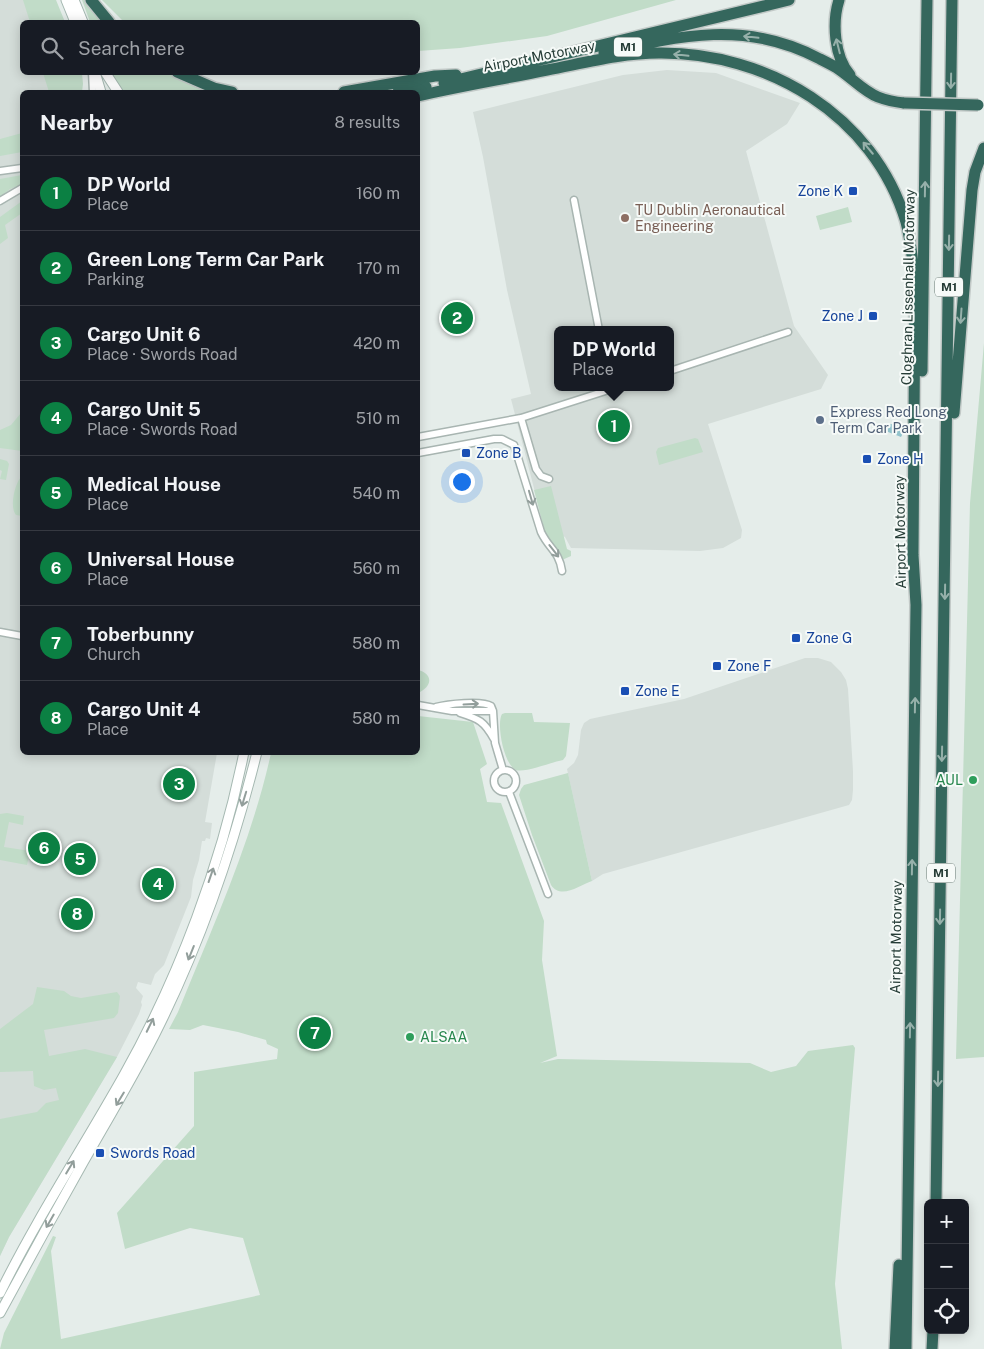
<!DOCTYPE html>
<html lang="en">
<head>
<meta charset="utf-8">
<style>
  :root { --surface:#171b24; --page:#20242c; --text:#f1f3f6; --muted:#9ea1a6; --line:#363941; --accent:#0b8043 }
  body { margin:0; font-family:"Public Sans",sans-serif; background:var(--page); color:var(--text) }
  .controls { position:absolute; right:15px; bottom:15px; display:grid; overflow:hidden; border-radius:8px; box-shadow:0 2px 12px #0003 }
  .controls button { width:45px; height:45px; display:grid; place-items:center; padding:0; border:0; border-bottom:1px solid var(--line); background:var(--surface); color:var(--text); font:25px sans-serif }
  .you { position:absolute; left:461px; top:481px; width:18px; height:18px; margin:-12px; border:4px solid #fff; border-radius:50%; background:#1a73e8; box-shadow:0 0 0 8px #1a73e833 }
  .badge { display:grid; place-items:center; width:32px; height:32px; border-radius:50%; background:var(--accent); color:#fff; font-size:16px; font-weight:700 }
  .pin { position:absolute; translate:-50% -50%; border:2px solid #fff; box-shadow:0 1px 5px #0006 }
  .popup { position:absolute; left:554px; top:326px; width:120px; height:65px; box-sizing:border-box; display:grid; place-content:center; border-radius:8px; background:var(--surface); filter:drop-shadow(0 1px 4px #0005); font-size:16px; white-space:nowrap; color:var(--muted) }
  .popup b { font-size:19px; color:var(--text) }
  .popup::after { content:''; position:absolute; left:50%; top:100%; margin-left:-10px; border:10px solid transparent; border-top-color:var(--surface) }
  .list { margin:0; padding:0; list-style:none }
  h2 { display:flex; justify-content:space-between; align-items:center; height:65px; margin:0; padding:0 20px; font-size:21px }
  h2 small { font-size:16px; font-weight:400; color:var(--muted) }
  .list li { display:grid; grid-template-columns:32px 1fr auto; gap:15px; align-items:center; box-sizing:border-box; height:75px; padding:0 20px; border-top:1px solid var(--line) }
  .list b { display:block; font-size:19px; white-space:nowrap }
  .list p { margin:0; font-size:16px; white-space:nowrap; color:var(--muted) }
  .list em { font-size:16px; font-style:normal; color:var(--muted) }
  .icon { flex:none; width:28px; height:28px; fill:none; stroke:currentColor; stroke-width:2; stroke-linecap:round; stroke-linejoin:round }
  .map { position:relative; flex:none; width:984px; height:1349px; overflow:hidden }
  .search { position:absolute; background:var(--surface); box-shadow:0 2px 12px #0003; left:20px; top:20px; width:400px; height:55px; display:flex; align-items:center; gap:12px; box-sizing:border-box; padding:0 18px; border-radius:8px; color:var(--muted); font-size:19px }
  .panel { position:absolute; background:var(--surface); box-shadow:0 2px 12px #0003; left:20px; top:90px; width:400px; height:665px; border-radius:8px }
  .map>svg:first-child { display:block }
  .built { fill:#d4ddd9; fill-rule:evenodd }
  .green { fill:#c1dcc8 }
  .water { fill:#93c3cc }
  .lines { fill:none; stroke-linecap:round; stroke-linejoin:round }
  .street-casing { stroke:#a8b5b1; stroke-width:9 }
  .secondary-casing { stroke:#a5b8b1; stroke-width:11 }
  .highway-casing { stroke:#c2c9c7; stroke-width:14 }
  .street { stroke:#fff; stroke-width:6 }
  .secondary { stroke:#fff; stroke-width:9 }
  .highway { stroke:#35675d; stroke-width:11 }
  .highway-bridge-casing { stroke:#c2c9c7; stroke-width:14; stroke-linecap:butt }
  .highway-bridge { stroke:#35675d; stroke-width:11 }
  .oneway { stroke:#96b0aa }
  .oneway2 { stroke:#929e9b }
  .transit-dot { fill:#1a4fb4; stroke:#f6faf8; stroke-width:2 }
  .education-dot { fill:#8d6e63; stroke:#f6faf8; stroke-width:2 }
  .service-dot { fill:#5c6f8a; stroke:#f6faf8; stroke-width:2 }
  .leisure-dot { fill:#2e9e5b; stroke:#f6faf8; stroke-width:2 }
  .labels { text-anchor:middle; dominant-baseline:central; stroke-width:4; stroke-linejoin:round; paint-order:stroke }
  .shield { fill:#f6faf8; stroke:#647671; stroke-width:1 }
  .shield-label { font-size:12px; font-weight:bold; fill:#263d37 }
  .street-label { font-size:14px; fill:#263d37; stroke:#f6faf8 }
  .transit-label { font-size:14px; fill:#164399; stroke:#f6faf8; text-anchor:start }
  .education-label { font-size:14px; fill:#785e54; stroke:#f6faf8; text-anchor:start }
  .service-label { font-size:14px; fill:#4e5e75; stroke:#f6faf8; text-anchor:start }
  .leisure-label { font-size:14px; fill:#27864d; stroke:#f6faf8; text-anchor:end }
</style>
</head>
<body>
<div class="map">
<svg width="984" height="1349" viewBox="0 0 984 1349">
  <rect width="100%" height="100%" fill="#e5edea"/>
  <path class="built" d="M0,0H32L39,22H22V72L54,73L60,92H22V752L217,753L205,822L212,823L210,839L206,838L205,841H202L199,860L193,880L191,897L164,965L155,974L151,985L138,982L136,988L143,996L141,1002L142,1005L139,1014L117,1057L9,1237L0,1256Z
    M667,70L716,73L800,103L787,124L746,151L794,326L828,375L821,389L708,424L742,530L741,538L723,548L700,551L571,548L565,537L558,534L545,531L511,399L531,394L507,290L483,157L473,112L623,75ZM558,330H670V387H558Z
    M805,658H818L831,662L841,672L846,680L848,689L853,771V790L852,800L849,805L603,874L592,881L567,769L574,763L578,755L581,730L584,723L590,719L684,699Z"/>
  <path class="green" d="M23,0H56L65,22H30Z
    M82,0H84L104,22H90Z
    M102,0H676L547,36L460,48L418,51V22H124Z
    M43,73H82L83,84L82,92H49Z
    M109,73H171L221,92H124Z
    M22,133V152L0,156V139Z
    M22,175V184L10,189L0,197V179Z
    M22,201V213L5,225L8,238L0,244V217Z
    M848,207L852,222L820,230L816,216Z
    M984,343V1057L956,1059L970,503Z
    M21,413L22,416V451L0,448V430L11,425Z
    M695,438L698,439L703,452L659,465L656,452L658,448Z
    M0,459L7,461L9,464L6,480L0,479L2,471L0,470Z
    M22,476V516L16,515C9,507 15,482 22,476Z
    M551,486L567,549L571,551V556L562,560V556L546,536L534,490Z
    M418,670C434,674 432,687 418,693Z
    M505,713H532L534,722L570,723L566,756L563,760C552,762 525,773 516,770C504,765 496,724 502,714Z
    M418,716L473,722L487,764L480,769L487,802L501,803L544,921L542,960L557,1056L540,1063L558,1059L750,1063L771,1072L796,1066L808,1051L853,1045L855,1048L835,1284L842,1349H0L4,1333L53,1236L56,1237L51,1251L61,1339L260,1295L243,1238L190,1228L125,1249L117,1213L194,1126V1072L277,1059L278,1049L267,1044L266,1040L238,1032L203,1025L190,1030L169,1029L178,1012C212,928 252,841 271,753L418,752Z
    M568,773L592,881C580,885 561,900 551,885L532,835L519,795L521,789L524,785Z
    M7,813L24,816L23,825L9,822L4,847L30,851L27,865L0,860V814Z
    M37,987L64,991L71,996L81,998L117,992L120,996L118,1013L114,1018L44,1030L49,1056L85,1049L117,1057L9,1237L0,1256V1119L37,1112L46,1103L59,1100L56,1088L44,1090L34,1086L33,1071L0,1072V1029L33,1004Z"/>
  <path class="water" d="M884,424H904L902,435L901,437L883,430Z"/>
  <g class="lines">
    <g class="street-casing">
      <path id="street" d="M92,72L93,92
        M0,171L22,168
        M574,200L599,330
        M0,201L22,188
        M670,371L788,332
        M521,418L536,469L541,476L549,479
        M418,437L521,418L618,387
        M418,453L494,439H502L514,445L541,532C549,549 559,551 562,571
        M0,632L22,636
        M418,705L452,711H493
        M436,707C447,704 482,700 491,706L493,711L495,743L503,770
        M460,713C479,719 484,721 494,739
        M494 781a11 11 0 1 1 22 0a11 11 0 1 1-22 0Z
        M509,792L548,894"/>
    </g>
    <g class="secondary-casing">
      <path id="secondary" d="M66,0L75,22
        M74,0L83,22
        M95,72L101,92
        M105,72L118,92
        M0,1293C37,1218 83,1148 124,1075C179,977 222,863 244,752
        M0,1313C26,1265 53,1216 80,1168C105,1124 131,1081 154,1036C199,947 233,849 257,752"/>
    </g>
    <g class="highway-casing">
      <path id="highway" d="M91,0L109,22
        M839,0C832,22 834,57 850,75
        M604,53C681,35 747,20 820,59C826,62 832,65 837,68C851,77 863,91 878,97C886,100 895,102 904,103
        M177,72L214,88L232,92
        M444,83L789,0
        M344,92L435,76L456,75
        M398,92L426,87
        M418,96C461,86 504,79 547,70C584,63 622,53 659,53C767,52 874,115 906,222C911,241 913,262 915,282L913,555L916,605L906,1349
        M922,371L927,0
        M954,413L972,190L975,172L984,148
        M936,1203L952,0
        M895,1349L899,1265
        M932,1349L933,1330"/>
    </g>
    <use href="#street" class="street"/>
    <use href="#secondary" class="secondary"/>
    <use href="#highway" class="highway"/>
    <g class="highway-bridge-casing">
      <path id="highway-bridge" d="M904,103L978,105"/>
    </g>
    <use href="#highway-bridge" class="highway-bridge"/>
  </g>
  <defs><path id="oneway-shaft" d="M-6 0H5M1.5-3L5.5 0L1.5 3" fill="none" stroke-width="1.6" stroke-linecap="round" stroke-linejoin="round" transform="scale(1.25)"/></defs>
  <g class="oneway">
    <use href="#oneway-shaft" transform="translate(751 37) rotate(-174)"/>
    <use href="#oneway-shaft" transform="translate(838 46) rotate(-104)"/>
    <use href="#oneway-shaft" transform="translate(681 55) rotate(-174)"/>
    <use href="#oneway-shaft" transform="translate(951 81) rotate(91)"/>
    <use href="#oneway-shaft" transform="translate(868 148) rotate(-130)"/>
    <use href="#oneway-shaft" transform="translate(925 189) rotate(-89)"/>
    <use href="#oneway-shaft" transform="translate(949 243) rotate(91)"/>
    <use href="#oneway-shaft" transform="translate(961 316) rotate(94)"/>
    <use href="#oneway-shaft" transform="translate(945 592) rotate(91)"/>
    <use href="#oneway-shaft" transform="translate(915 705) rotate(-89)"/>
    <use href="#oneway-shaft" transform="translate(942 754) rotate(91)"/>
    <use href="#oneway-shaft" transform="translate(912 867) rotate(-89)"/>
    <use href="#oneway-shaft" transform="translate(940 917) rotate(91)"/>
    <use href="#oneway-shaft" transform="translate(910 1030) rotate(-89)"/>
    <use href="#oneway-shaft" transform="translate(938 1079) rotate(91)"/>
  </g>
  <g class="oneway2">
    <use href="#oneway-shaft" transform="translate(531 498) rotate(74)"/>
    <use href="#oneway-shaft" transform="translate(554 551) rotate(52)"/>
    <use href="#oneway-shaft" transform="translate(471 704) rotate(-3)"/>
    <use href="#oneway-shaft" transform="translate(244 799) rotate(107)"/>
    <use href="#oneway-shaft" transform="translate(211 875) rotate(-71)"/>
    <use href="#oneway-shaft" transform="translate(191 953) rotate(112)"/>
    <use href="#oneway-shaft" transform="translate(150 1025) rotate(-64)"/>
    <use href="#oneway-shaft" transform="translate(120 1099) rotate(121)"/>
    <use href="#oneway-shaft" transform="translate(70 1167) rotate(-59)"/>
    <use href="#oneway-shaft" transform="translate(50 1221) rotate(120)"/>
  </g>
  <g class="transit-dot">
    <rect x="848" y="186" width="10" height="10" rx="2.5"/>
    <rect x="868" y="311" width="10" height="10" rx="2.5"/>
    <rect x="461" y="448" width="10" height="10" rx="2.5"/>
    <rect x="862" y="454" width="10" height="10" rx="2.5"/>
    <rect x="791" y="633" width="10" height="10" rx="2.5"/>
    <rect x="712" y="661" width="10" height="10" rx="2.5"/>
    <rect x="620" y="686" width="10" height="10" rx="2.5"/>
    <rect x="95" y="1148" width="10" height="10" rx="2.5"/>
  </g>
  <circle class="education-dot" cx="625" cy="218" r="5"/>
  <circle class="service-dot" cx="820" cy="420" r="5"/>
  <g class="leisure-dot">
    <circle cx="973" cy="780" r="5"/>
    <circle cx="410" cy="1037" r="5"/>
  </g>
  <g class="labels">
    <g class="shield">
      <rect x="614" y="37.5" width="28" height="19" rx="4"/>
      <rect x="935" y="277.5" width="28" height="19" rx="4"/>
      <rect x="927" y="863.5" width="28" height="19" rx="4"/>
    </g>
    <g class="shield-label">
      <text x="628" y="47">M1</text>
      <text x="949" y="287">M1</text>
      <text x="941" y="873">M1</text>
    </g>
    <g class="street-label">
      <text transform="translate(539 56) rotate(-11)">Airport Motorway</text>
      <text transform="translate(908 287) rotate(-89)">Cloghran Lissenhall Motorway</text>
      <text transform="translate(900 532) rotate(-91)">Airport Motorway</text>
      <text transform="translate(896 937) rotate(-89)">Airport Motorway</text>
    </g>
    <g class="transit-label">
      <text x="843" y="191" text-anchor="end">Zone K</text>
      <text x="863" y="316" text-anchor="end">Zone J</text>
      <text x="476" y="453">Zone B</text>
      <text x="877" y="459">Zone H</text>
      <text x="806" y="638">Zone G</text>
      <text x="727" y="666">Zone F</text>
      <text x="635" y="691">Zone E</text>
      <text x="110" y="1153">Swords Road</text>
    </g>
    <g class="education-label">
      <text x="635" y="210">TU Dublin Aeronautical<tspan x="635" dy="16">Engineering</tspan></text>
    </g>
    <g class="service-label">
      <text x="830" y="412">Express Red Long<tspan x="830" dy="16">Term Car Park</tspan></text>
    </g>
    <g class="leisure-label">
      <text x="963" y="780">AUL</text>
      <text x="420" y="1037" text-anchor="start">ALSAA</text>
    </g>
  </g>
</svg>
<div class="controls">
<button>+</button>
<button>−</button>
<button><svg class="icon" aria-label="locate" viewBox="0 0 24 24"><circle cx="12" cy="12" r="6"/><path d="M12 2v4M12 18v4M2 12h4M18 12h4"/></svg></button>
</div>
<div class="you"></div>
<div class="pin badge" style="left:614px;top:426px">1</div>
<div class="popup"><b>DP World</b>Place</div>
<div class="pin badge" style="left:457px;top:318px">2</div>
<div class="pin badge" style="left:179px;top:784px">3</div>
<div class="pin badge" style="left:158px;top:884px">4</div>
<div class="pin badge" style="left:80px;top:859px">5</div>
<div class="pin badge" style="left:44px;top:848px">6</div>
<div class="pin badge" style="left:315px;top:1033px">7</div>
<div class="pin badge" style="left:77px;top:914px">8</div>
<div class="search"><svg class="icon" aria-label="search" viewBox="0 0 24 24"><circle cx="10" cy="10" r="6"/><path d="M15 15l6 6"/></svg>Search here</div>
<section class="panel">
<h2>Nearby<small>8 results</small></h2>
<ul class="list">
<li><span class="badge">1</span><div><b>DP World</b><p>Place</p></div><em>160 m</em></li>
<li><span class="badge">2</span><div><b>Green Long Term Car Park</b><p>Parking</p></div><em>170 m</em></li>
<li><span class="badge">3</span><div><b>Cargo Unit 6</b><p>Place · Swords Road</p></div><em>420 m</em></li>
<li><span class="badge">4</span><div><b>Cargo Unit 5</b><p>Place · Swords Road</p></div><em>510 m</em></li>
<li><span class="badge">5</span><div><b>Medical House</b><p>Place</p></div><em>540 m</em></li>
<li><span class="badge">6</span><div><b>Universal House</b><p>Place</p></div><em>560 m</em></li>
<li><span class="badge">7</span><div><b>Toberbunny</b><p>Church</p></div><em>580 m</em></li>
<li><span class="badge">8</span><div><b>Cargo Unit 4</b><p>Place</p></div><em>580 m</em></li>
</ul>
</section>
</div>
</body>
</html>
